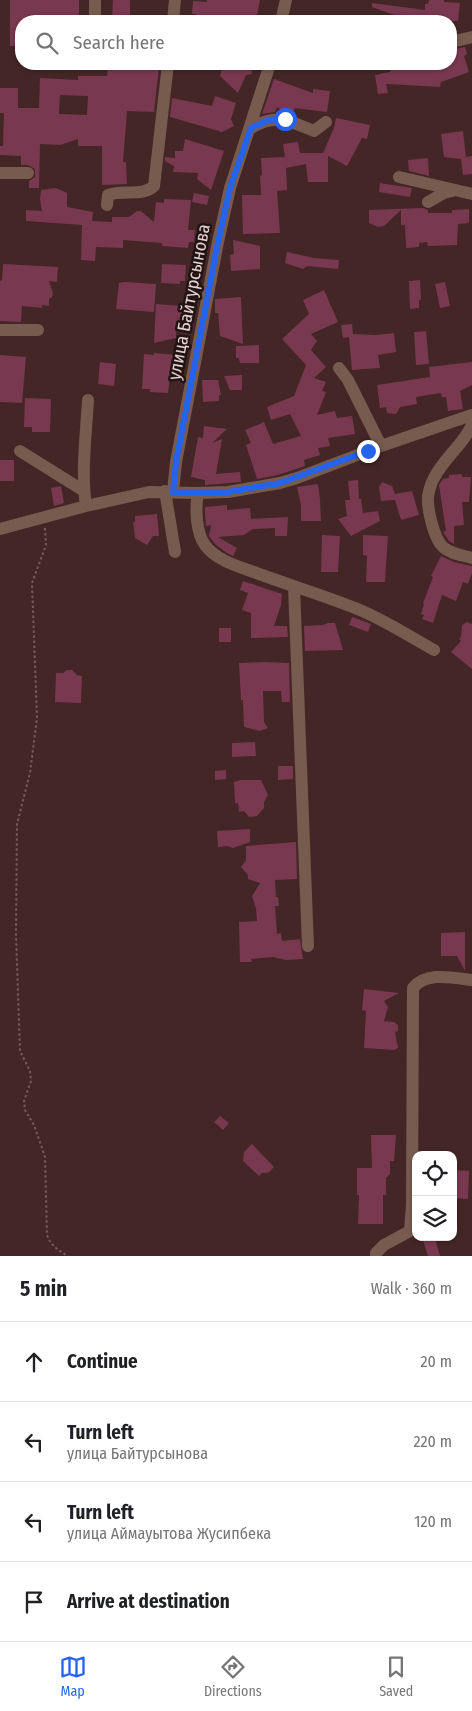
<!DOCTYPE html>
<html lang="en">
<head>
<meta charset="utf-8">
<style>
  :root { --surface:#fff; --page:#f6f6f6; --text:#202124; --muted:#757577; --line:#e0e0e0; --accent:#2563eb }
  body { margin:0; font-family:"Fira Sans Condensed",sans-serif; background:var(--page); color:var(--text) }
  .controls { position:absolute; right:15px; bottom:15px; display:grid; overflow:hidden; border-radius:10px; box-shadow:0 1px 4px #0004 }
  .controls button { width:45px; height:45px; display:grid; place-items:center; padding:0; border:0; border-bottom:1px solid var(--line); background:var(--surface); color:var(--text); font:25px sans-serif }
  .stop { position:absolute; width:15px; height:15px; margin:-11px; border:4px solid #2563eb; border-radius:50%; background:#fff }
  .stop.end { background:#2563eb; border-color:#fff; box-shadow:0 1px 5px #0008 }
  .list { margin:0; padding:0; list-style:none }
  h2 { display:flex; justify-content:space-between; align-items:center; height:65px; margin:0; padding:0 20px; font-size:21px }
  h2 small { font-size:16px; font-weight:400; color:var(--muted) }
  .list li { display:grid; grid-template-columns:32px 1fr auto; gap:15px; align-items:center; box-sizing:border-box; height:80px; padding:0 20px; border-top:1px solid var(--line) }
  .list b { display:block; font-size:19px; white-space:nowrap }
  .list p { margin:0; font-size:16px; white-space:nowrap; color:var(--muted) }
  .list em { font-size:16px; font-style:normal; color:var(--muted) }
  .icon { flex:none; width:28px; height:28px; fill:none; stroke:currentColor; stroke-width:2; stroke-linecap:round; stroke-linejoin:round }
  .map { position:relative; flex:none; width:472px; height:1256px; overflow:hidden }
  .search { position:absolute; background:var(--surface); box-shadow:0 1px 4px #0004; left:15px; right:15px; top:15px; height:55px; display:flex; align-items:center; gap:12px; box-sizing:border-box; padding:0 18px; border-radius:20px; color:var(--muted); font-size:19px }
  .sheet { height:385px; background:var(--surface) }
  nav { display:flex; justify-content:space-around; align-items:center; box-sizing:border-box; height:70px; border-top:1px solid var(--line); background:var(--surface); font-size:14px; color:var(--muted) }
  nav a { display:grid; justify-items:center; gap:2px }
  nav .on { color:var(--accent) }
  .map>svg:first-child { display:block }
  .building { fill:#783850; fill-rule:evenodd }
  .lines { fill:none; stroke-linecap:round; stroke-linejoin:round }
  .path { stroke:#765b5b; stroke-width:2; stroke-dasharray:2.5 2.5; stroke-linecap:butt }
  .minor { stroke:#775b4f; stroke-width:12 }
  .route { stroke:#2563eb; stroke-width:6 }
  .labels { text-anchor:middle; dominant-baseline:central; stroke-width:5; stroke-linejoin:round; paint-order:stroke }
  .street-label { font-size:18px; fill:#e8d4d3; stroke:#211413 }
</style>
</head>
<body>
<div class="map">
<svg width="472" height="1256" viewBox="0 0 472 1256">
  <rect width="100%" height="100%" fill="#442626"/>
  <path class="building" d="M10,0H79V21H21V46H10Z
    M113,0H130V21H112Z
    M207,0H260L256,21H196V14H192L193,1L207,2Z
    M429,0H444V2L460,3L458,21H396L397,16L372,7V3L425,10V4H428Z
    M465,47L467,54L464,56L469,72L441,82L440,87L386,84L388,93L378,94L375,75L390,72V64H451V50Z
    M108,64H135L134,68H159L154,112L127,111L123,162H126L127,184L102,185V146H78V139L60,145L40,144L39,188H29V181L35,177V169L28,165H21V156L0,155V146H3L4,113H0V88H18V108H39L40,78L78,80V76H107ZM60,95L88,96L87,115L59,114Z
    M223,64L251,65L252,74L246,75L238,93L220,76Z
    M274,79L313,93V89L330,91L327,112L295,108L293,112L286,113L277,107L275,112L262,114Z
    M215,96L236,103L231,119L234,126L222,132L170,117L172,98L212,106Z
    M336,118L370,125L367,139L362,138L347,166L328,156V182H308L306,164L286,168L287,190L277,191L280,233L243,234L242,195H261L260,176L262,175L261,158L285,157L283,144L298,142L300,153H323L334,128Z
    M463,131L466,157L472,156V174L463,175L461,159L444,157L441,134Z
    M185,139L224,151L211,190L197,179L198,173L173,172L174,166L165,161V157L175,158V151H183Z
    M428,158L429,176L409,171L408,160Z
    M380,183L412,188L410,197L379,192Z
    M56,188L67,193V207L93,212L92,221L112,222V217H129L137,211H141L154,222L156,202L164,203V199L191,200L188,230H195L194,242H189L188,248L162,246V243L123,240V248L96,247L95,261L81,260L82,225L26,221V210L42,211L40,199L41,190Z
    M194,193L209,196L207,205L192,202Z
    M423,208L428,210V213H452V210L469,209V223L458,224L457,245L428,246L427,242L419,243V247L406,248L405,225H401V210L384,226L378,227L369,223V210Z
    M233,240L260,246V269L231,271L230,255L234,254Z
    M287,252L314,258L339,260L338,269L307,266L303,269L285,263Z
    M3,264L58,267L57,282L49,281L53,293L52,297L49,299V306L42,305V308L22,306L21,322L0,321V281L2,280Z
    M162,264L186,265L185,281H180V284L161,283Z
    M420,280L421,300H419V308L410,309L409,281Z
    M125,282L156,284L154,312L116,309L119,283Z
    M445,282L450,306L440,308L435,284Z
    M324,290L338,322L311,334L317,341L311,350L326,367L314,378L326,382L322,391L326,392L317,415L335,411L337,418L352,416L355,434L328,438L330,446L318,448L320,455L304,460L305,466L278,475L257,479L246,445L251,443L245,430L264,422L273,444L301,436L290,414L271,420L267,407L294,396L306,365L282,339L309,314L303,300Z
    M241,297L243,344L220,336L218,313H215V299Z
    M156,304L183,306L182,322H176V338L154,343Z
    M352,324L353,334L376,335L394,333L396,352L378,355L380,368L352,370L349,337L343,338L341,325Z
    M426,331L429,364L416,365L414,332Z
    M259,345V363H240L239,358H236V346Z
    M154,353L176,355L175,376H170L168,393L150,392V389H142L144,354L154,355Z
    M0,355L26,357L22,403L0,402Z
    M100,362L116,364L114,386L98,384Z
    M472,362V385L460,391L463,409L448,411L446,397H442L441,393L416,397L417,404L400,407L396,414L387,413L386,407L380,408L377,385L430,377L429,367Z
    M242,375V390H230L224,376Z
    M202,380H218L221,395H219V401L203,402Z
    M25,398L51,399L50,432H32V427H24Z
    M204,426L227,429L212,443L222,439L216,474L240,472L241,482L205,485V480L191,477L198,437L203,438Z
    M0,460H14V481H0Z
    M462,474V477H471L469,502H462L464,525L454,526V544L449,541L443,532L446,531L439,485L443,479L449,478V475Z
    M358,480L359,499H361L363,513L378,511L380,521L351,536L338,519L347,516L345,500H350L348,481Z
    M382,482L392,486L395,494L412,491L419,515L401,520L395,500L381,501L379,487Z
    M318,484L320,499L321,521H301V505L297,487Z
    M61,486L64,503L54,506L51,488Z
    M227,505V510L250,508L251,519L288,517L287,536H275V528L253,529L244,535L218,537L237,548L233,556L227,553L216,545L209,536L211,525L206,526L205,513V507Z
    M157,514L159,536H153L147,545L135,538L133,522H135V516Z
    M322,535L340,536L338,572H321Z
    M363,535L388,536L385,582H366L367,556L363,555Z
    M441,556L454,562L472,566V573L468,584L463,582L456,601L442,595L433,623L422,619L424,615L421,614L424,604L423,603L433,577L431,576Z
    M243,581L282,594L281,605L274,626H287L288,637L251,638V613L242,610L248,593L240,590Z
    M352,617L371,624L368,632L349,625Z
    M467,622L472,624V669L451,652L461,641L459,639L461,637L462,625Z
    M328,623H335L343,650L305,651L304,626L323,625Z
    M219,628H231V642H219Z
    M266,662L289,663L290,702H282L281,691H263L264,722L268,728L260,731L244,727L243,700H241L239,663Z
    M67,670H72L77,675L82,676L81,703L55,702L56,673H63Z
    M255,742L256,756L232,757V743Z
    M278,766H293V779L278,780Z
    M226,770V779L215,780V771Z
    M241,780H261L268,795L264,802V808L257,816L249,817L244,811L239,812L238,803H235L234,782Z
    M250,829V842L233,848L227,846L218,847L217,831Z
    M296,842L297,879L275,880L276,897H278L279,906H275L277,934L281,933L282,941L300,939L303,959L286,960L273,957L251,959L252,962H240L239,922L257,921L256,909L252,896L260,883L248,879V875L241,867L246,860V846Z
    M465,932V971L457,956H441V933Z
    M364,989L399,993L384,1001L388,1007L384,1021L394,1022L398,1025V1031L395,1032L398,1048L394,1050L364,1048L366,1011L362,1010Z
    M220,1116L229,1123L223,1130L214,1122Z
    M371,1135H396L394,1161H390V1174L386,1178V1195H383V1224H358L359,1195H357V1168H372Z
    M252,1144L274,1167L268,1173H262L259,1176L243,1161L244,1152Z
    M453,1170L469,1171L468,1199L453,1198Z
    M422,1237H437L436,1242L440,1256H428Z"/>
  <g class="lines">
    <path class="path" d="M45,528L46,545L32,583L37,718L30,773L17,824L16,934L20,1051L30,1071L31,1081L24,1101L25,1110L34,1125L45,1157L47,1235C51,1246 58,1250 68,1256"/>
    <path class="minor" d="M95,21V0
      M173,21L175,0
      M281,21L286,0
      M451,42L472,37
      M251,128C276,113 289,121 314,131L326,122
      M0,173H28
      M399,177L472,194
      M428,202C437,198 441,192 452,191
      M107,205L108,195C122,189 143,197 154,186L168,64
      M0,330H38
      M339,368L348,380L381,446
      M472,425C463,445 444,458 434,478C431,483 429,491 428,496C427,509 434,539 443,547C451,554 462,555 472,558
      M20,451L84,491
      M165,491L175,552
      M173,492L176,462L218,242L230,188L270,64
      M198,493C195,508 196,533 205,545C217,562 244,568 262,575C295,587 328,597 360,610C386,621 409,636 434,650
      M86,506C81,471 86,436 88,400
      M0,529L86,506L149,492L198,493L228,492L280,483L297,478L381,446L472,415
      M294,587L308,946
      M376,1256V1253L384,1245L410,1231L412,1205L413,988C426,971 454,978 472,980"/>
  </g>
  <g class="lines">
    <path class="route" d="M285,119L269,120L251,128L230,188L218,242L176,462L173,492H228L280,483L368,451"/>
  </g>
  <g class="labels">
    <g class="street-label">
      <text transform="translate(189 302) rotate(-79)">улица Байтурсынова</text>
    </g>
  </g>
</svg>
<div class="controls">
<button><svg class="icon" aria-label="locate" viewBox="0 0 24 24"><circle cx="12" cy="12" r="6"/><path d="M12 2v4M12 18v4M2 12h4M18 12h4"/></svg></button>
<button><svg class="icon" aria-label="layers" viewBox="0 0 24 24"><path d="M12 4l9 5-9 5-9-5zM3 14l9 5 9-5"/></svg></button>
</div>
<div class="stop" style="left:285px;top:119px"></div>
<div class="stop end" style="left:368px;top:451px"></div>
<div class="search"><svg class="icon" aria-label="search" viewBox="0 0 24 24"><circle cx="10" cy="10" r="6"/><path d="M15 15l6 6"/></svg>Search here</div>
</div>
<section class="sheet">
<h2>5 min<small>Walk · 360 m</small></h2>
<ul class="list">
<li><svg class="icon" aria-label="ahead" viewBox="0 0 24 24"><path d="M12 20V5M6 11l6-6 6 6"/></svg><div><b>Continue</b></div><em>20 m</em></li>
<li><svg class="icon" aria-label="left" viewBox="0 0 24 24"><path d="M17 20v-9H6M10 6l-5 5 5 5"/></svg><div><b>Turn left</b><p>улица Байтурсынова</p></div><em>220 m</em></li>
<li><svg class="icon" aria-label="left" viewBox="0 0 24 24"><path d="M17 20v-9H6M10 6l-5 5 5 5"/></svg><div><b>Turn left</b><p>улица Аймауытова Жусипбека</p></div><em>120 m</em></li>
<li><svg class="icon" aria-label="arrive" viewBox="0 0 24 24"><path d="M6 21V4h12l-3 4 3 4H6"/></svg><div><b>Arrive at destination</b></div></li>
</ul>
</section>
<nav>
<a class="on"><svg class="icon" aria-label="map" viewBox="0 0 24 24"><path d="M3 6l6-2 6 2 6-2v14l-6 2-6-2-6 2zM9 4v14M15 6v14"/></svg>Map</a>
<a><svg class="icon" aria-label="directions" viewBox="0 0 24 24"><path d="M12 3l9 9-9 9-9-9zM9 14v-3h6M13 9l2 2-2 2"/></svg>Directions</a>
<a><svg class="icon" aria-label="saved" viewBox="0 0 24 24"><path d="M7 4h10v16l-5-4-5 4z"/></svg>Saved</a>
</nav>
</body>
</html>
